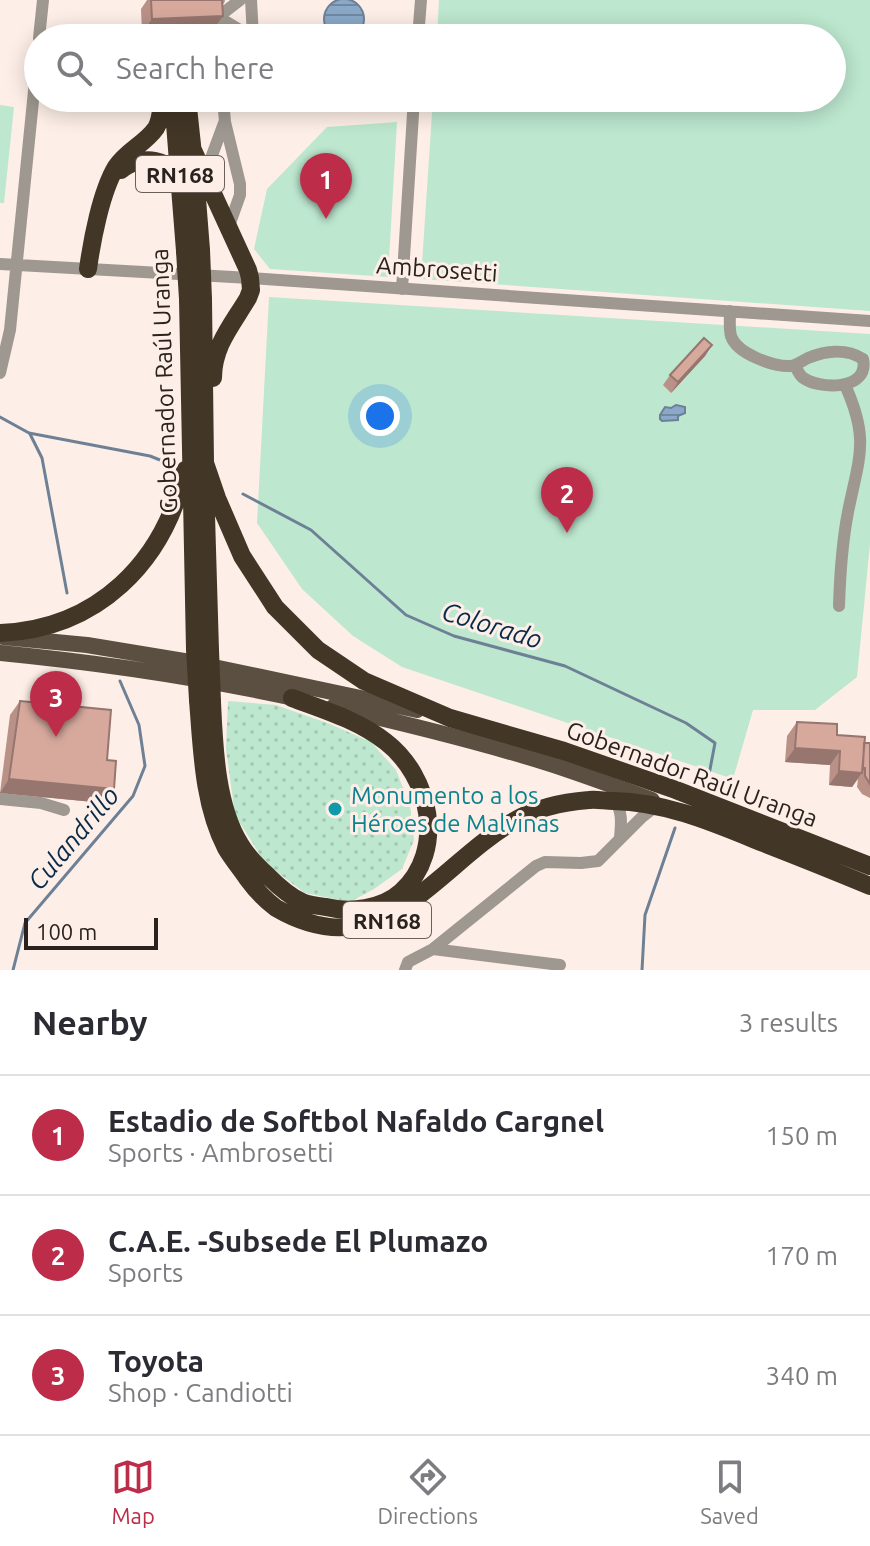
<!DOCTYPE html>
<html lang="en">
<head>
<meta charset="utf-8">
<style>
  :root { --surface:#fff; --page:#f2f2f3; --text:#2b2b33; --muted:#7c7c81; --line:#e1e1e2; --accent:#bd2d4a }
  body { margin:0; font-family:Ubuntu,sans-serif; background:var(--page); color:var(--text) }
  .scale { position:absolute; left:24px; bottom:20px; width:134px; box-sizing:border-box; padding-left:8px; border:4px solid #2a221d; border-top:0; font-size:22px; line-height:28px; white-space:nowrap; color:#2a221d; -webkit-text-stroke:6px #fdefe7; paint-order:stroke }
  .you { position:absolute; left:380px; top:416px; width:28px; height:28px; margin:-20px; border:6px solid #fff; border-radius:50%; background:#1a73e8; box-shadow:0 0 0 12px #1a73e833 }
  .badge { display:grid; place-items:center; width:52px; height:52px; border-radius:50%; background:var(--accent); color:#fff; font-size:26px; font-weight:700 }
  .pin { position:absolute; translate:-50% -66px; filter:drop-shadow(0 2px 4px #0008) }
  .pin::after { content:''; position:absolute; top:42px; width:28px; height:24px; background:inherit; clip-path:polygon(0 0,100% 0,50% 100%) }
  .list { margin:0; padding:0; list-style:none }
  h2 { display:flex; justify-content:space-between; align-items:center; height:104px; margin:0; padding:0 32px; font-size:34px }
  h2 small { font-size:26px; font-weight:400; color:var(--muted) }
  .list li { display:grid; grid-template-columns:52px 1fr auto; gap:24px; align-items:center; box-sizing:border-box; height:120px; padding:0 32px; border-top:2px solid var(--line) }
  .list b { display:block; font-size:30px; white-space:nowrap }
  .list p { margin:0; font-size:26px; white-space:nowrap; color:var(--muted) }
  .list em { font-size:26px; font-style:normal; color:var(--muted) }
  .icon { flex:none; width:44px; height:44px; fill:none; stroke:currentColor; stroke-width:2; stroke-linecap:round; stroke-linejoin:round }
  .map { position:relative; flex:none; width:870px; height:970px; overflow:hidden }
  .search { position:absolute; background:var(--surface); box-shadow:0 4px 20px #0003; left:24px; right:24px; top:24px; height:88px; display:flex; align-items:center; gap:20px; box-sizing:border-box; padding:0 28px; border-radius:44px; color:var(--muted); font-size:30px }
  .sheet { height:464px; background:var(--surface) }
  nav { display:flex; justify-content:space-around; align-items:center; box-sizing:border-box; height:112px; border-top:2px solid var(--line); background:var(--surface); font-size:22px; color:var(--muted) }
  nav a { display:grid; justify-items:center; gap:4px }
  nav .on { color:var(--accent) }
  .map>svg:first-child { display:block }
  .green { fill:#bde7cf }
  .park { fill:url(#park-dots) }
  .water { fill:url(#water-rules); stroke:#6d8095; stroke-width:2 }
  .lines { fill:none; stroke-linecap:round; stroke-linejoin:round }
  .stream { stroke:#6d8095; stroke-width:3 }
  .minor { stroke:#9e9890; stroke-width:12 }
  .major { stroke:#5a4f41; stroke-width:16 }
  .highway { stroke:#423626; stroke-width:18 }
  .highway-bridge { stroke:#423626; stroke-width:18 }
  .wall { fill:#b99187 }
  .shaded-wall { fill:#96766e }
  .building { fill:#d7a99d; stroke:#96766e; stroke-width:2 }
  .culture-dot { fill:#0f9aa8; stroke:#fdefe7; stroke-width:3 }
  .labels { text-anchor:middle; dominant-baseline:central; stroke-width:6; stroke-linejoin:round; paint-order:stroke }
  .shield { fill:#fdefe7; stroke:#69605a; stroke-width:2 }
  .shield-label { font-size:22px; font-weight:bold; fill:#2a221d }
  .street-label { font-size:24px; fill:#2a221d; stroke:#fdefe7 }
  .culture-label { font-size:24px; fill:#0d838f; stroke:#fdefe7; text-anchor:start }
  .water-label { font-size:26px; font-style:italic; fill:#072a49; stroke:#fdefe7 }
</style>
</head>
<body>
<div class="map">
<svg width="870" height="970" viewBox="0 0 870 970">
  <defs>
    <pattern id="park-dots" width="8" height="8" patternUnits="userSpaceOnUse" patternTransform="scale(2)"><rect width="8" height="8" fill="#bde7cf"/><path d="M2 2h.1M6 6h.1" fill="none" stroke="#a3c6b1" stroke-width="1.8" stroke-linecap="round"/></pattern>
    <pattern id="water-rules" width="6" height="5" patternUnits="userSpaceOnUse" patternTransform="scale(2)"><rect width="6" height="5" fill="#8aa8c8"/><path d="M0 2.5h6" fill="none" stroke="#7188a2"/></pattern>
  </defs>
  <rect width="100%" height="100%" fill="#fdefe7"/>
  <path class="green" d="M439,0H870V311L421,279L433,98H832V38H437Z
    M0,105L14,107L4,203H0Z
    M397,122L388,277L270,269L254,249L267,189L327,127Z
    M269,297L870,334V544L857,677L815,710H753L733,779L402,667L353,636L302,589L257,523Z"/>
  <path class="park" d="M228,701L276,705L330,724L371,742L396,770L410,806L414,840L402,869L374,889L350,902L305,893L265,863L235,815L226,749Z"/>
  <path class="water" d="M324 19a20 20 0 1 1 40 0a20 20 0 1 1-40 0Z
    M676,405L685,407V413L678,416V420L662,421L660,419V415L665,407L671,408Z"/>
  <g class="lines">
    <path class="stream" d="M0,417L29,433L150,456L170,464
      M30,434L42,458L67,593
      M243,494L311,530L406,615L454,636L565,666L686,723L715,743L708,780
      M13,970L25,923L133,796L145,766L139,725L120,681
      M642,970L645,915L675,828"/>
    <path class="minor" d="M219,0L217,2L219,38
      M251,0L253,37
      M218,17L253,38
      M218,17L240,0
      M39,38L43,0
      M418,38L421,0
      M223,98L225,122L240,184V195L229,226
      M264,98L269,102L331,104
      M204,177L224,123
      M0,264L250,278L870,321
      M402,289L414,98
      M730,311C730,319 729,329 731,336C737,354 774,367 791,366C797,365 802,361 808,358C825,351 846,348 863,359C870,391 818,390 802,377C799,374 797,369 795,366
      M0,373L10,330L38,51
      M839,606C840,574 842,543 848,512C859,457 870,440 845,385
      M0,799L41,803L64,810
      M615,801C623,813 621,824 620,838
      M433,949L560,965
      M405,970L408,962L433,949L536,866L545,862L581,863L598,861L642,817L656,806"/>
    <path class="major" d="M3,637L87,645L190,662L417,710
      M0,653C102,663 203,678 303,700
      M333,707C407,724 481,742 554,765C587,776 620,788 652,800"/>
    <path class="highway" d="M173,98L185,251
      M187,98L195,173L201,250
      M192,148L248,270L250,278L251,290L248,298C232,325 213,346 213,378
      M121,170C139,154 175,157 180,185
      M88,269C92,240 101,192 116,167C126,151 145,144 156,128C161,120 161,108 163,98
      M188,299L195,649
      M203,299L205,463L217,498L242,556L275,607L318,650L364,681L450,718L564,751L676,790L870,866
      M205,482L210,650
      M0,633C97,629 164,563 185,470
      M198,700C202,749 203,804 226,848C232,858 240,868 247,878C255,889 265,900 276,908C382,970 434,868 514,821C536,808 563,802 589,800C597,799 605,801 613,801C666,802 714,823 763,843C799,857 834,871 870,886
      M212,702C214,746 216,805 240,844C247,856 258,867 268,876C278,886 289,896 302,902C309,905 318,906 326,907C350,913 382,909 401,892C447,850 430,776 386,742C358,720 324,710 292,698"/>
    <path class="highway-bridge" d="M201,250L203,299
      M185,251L188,299
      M195,649L198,700
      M210,650L212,702"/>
  </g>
  <path class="wall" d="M147,0H222L223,16L213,30L142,33L141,9Z
    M712,345L705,356L671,393L663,385L670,375Z
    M20,701L107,760L114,789L104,803L0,793L10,715Z
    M797,722L837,735L864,743H870V798L862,794L857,787L858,779L852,787L829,785L830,765L785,762L787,736Z"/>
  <path class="shaded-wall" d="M223,16L213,30L142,33L152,19Z
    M712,345L705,356L671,393L678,382Z
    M795,748L840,751L830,765L785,762Z
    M863,768H865L852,787L829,785L839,771Z
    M9,779L114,789L104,803L0,793Z"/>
  <path class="building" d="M151,0H222L223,16L152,19Z
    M704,338L712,345L678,382L670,375Z
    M20,701L111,710L107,760L116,761L114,789L9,779Z
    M797,722L837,724V735L865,737L862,773L839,771L840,751L795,748Z
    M864,743H870V784L865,776V768H863Z"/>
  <circle class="culture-dot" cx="335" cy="809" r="8"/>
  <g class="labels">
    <g class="shield">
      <rect x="136" y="156" width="88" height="36" rx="6"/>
      <rect x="343" y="902" width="88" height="36" rx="6"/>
    </g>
    <g class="shield-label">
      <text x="180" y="174">RN168</text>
      <text x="387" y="920">RN168</text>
    </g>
    <g class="street-label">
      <text transform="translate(437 269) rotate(4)">Ambrosetti</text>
      <text transform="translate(164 381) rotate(-92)">Gobernador Raúl Uranga</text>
      <text transform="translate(692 774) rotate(20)">Gobernador Raúl Uranga</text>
    </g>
    <g class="culture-label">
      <text x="351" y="795">Monumento a los<tspan x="351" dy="28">Héroes de Malvinas</tspan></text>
    </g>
    <g class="water-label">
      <text transform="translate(492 625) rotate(17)">Colorado</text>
      <text transform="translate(73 838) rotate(-50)">Culandrillo</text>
    </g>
  </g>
</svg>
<div class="scale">100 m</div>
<div class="you"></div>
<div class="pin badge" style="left:326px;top:219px">1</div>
<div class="pin badge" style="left:567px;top:533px">2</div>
<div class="pin badge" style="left:56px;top:737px">3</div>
<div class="search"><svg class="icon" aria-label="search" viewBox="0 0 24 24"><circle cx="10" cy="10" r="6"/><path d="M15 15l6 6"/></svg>Search here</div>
</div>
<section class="sheet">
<h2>Nearby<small>3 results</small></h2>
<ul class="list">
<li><span class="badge">1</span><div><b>Estadio de Softbol Nafaldo Cargnel</b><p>Sports · Ambrosetti</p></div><em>150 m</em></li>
<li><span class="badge">2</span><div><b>C.A.E. -Subsede El Plumazo</b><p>Sports</p></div><em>170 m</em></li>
<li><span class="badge">3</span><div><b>Toyota</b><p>Shop · Candiotti</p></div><em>340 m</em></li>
</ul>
</section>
<nav>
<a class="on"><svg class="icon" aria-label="map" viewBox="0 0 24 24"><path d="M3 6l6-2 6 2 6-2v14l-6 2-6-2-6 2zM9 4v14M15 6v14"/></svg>Map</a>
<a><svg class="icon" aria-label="directions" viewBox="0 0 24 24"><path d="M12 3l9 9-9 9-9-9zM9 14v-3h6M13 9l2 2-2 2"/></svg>Directions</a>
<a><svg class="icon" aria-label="saved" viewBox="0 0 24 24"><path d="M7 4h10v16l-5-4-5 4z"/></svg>Saved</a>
</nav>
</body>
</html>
